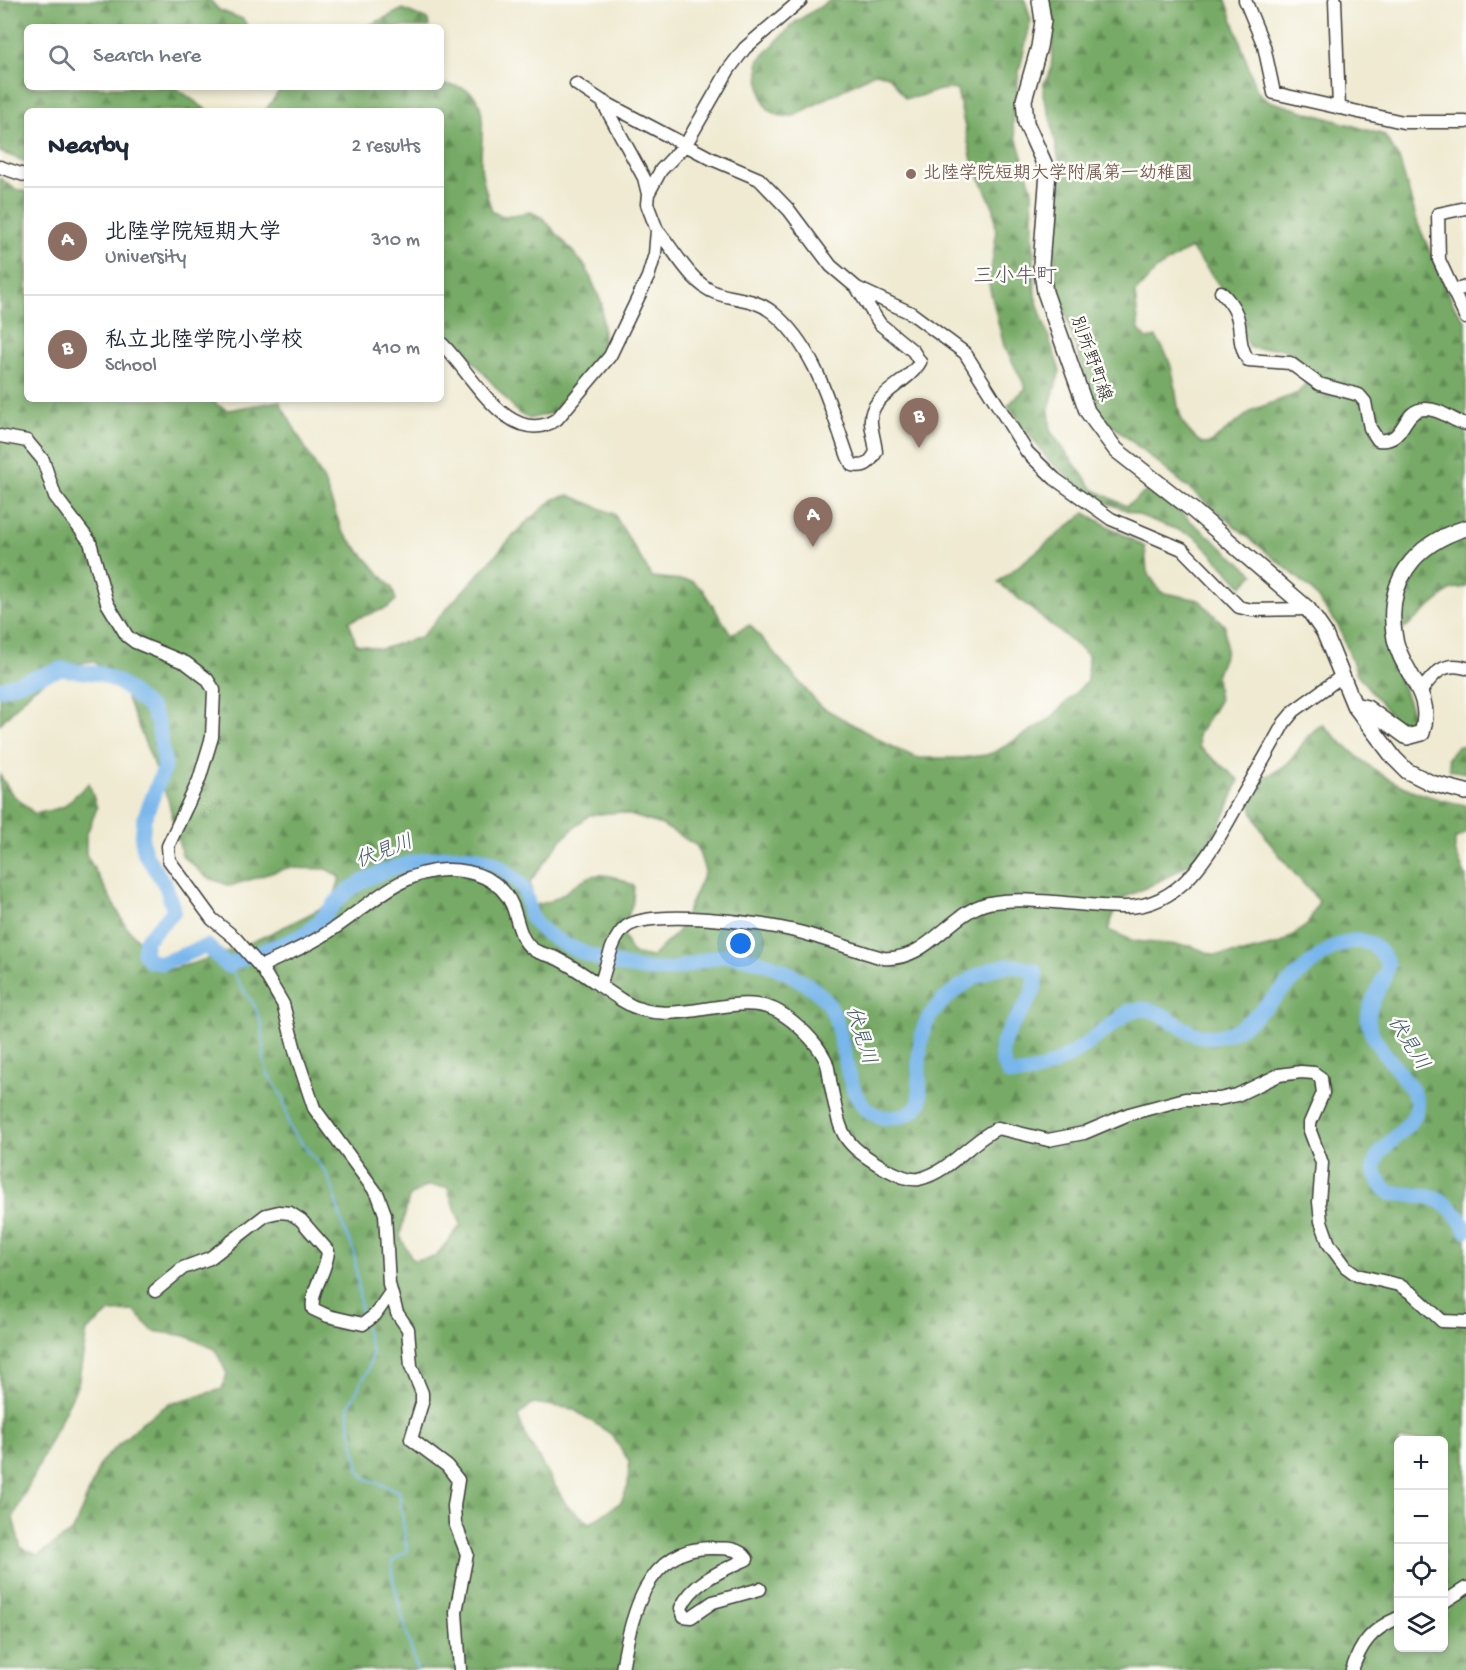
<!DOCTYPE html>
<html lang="en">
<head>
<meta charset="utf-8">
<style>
  :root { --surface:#fff; --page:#f2f2f3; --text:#1f2937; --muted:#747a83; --line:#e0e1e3; --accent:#7c3aed }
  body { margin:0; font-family:"Gochi Hand","Klee One",sans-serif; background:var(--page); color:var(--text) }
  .controls { position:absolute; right:18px; bottom:18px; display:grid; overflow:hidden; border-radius:9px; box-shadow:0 3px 9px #0003 }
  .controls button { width:54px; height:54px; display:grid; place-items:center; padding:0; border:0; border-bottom:2px solid var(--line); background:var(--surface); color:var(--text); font:30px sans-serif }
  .you { position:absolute; left:741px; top:944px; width:21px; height:21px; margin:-15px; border:4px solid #fff; border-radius:50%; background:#1a73e8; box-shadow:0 0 0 9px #1a73e833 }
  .badge { display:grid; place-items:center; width:39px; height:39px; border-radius:50%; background:var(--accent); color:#fff; font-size:20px; font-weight:700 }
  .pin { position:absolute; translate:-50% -50px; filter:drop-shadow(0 2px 3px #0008) }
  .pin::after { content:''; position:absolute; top:32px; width:21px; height:18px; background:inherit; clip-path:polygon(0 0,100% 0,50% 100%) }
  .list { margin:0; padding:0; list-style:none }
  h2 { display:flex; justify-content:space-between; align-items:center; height:78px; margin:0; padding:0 24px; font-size:26px }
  h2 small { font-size:20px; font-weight:400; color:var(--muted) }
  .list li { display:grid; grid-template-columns:39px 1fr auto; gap:18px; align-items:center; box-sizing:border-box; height:108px; padding:0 24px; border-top:2px solid var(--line) }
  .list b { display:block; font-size:22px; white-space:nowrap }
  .list p { margin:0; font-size:20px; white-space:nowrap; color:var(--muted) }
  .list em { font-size:20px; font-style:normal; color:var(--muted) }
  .icon { flex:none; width:33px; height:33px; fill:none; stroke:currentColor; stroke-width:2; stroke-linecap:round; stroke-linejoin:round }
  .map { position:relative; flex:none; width:1466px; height:1670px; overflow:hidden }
  .search { position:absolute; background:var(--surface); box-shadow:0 3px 9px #0003; left:24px; top:24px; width:420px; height:66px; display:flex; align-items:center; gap:15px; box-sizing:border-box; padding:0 21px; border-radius:9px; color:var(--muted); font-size:22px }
  .panel { position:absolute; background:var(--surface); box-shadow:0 3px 9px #0003; left:24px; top:108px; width:420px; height:294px; border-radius:9px }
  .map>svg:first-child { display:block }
  .forest { fill:url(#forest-firs); stroke:#4a6341; stroke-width:1.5; fill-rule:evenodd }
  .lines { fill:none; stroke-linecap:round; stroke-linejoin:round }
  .stream { stroke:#78b6eb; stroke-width:2 }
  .river { stroke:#78b6eb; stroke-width:15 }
  .minor-casing { stroke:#3c3b37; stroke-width:15 }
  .major-casing { stroke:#3c3b37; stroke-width:18 }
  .minor { stroke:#fff; stroke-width:12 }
  .major { stroke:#fff; stroke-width:15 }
  .education-dot { fill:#8d6e63; stroke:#fdfcf7; stroke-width:2 }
  .labels { text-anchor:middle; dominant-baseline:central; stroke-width:5; stroke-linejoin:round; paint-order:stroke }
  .education-label { font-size:18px; font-weight:bold; fill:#785e54; stroke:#fdfcf7; text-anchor:start }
  .street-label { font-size:18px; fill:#1c1c1c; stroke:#fdfcf7 }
  .water-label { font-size:20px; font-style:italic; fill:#415a6f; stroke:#fdfcf7 }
  .quarter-label { font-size:21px; fill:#565060; stroke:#fdfcf7 }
</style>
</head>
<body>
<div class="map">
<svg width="1466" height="1670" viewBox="0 0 1466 1670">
  <defs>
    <pattern id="forest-firs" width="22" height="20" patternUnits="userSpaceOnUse" patternTransform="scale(1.5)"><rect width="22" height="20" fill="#7a6"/><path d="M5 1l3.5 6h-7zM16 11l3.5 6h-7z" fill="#618a53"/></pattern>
  </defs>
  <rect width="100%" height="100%" fill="#fdfcf7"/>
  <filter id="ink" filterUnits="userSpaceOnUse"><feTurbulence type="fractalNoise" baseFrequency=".0167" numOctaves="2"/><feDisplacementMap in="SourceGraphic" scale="12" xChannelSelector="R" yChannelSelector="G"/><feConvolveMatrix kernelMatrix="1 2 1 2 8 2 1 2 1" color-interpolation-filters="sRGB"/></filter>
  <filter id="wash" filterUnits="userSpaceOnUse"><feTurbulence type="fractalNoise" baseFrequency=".008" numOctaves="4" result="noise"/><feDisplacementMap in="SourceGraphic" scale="24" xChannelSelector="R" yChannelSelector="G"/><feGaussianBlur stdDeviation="1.35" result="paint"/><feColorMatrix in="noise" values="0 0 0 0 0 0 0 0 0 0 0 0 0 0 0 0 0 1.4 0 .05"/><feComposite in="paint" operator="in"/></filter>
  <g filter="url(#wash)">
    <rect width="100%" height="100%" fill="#efead1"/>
    <path class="forest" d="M0,0H210L219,10L243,19L248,27H27V87H175L208,111H27V162L0,152Z
      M831,0H1025L1031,20L1019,72L1013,126L1032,190L1035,296L1060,371L1049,408L1051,432L1093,489L1126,506L1151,488L1254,574L1242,586L1196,537L1092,497L1048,460L1008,405L1026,388L1004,346L989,285L996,235L994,209L972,161L957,90C936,86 926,99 905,98L890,77L876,72L794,116C757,120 761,89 758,61L795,22Z
      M1047,0H1226L1256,89L1266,100L1384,135L1399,158L1418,224L1454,306L1466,322V587L1452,589L1406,627L1390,633L1392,659L1413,715L1410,721L1398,724L1357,674L1339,627L1310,588L1107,421L1093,401L1055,282L1054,225L1061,172L1051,120L1043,95L1044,83L1051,71L1054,20ZM1190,248C1220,282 1233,305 1249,347C1260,352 1266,347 1277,348C1292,348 1304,370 1306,383L1298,393L1253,410L1210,443L1203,444C1168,421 1182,390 1168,358C1165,351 1160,344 1156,337L1147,339L1139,330L1135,293L1157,269Z
      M403,9L428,20L429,27H366Z
      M441,85C496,84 480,128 481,166C482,181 488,197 492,212L504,216L531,212L543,218L586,267L602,304L603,342L598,354L552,413L529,419L518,413L455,340L441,332V111H265L282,87Z
      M0,178L15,189L27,192V399H214L217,405L228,410L279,401L324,481L342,531L392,588L396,600L387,608L349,621L356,644L381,649L421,637L522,526L554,499L569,495L614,514L652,577L692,581L702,589L731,634L750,625L820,706L896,749L919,758H960L986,755L997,751L1050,719L1087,681L1088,655L998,582L1085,513L1145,547L1147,572L1161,592L1199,600L1225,626L1226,651L1216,676L1219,701L1198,735L1199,747L1239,780C1231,798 1224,819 1214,836C1195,868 1152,885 1119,900L1108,930L1134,941L1191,946L1215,955L1243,953L1280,944L1307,925L1319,901C1302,882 1237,815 1252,789C1261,775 1278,773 1289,762C1303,747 1302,738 1322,724C1371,771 1398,793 1466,805V833L1455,839V851L1466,877V1670H0V775L12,794L35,814L63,807L89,783L97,808L86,836V854L127,928L167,970C226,957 280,930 333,902L340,877L326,869L287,868L230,886L206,877L182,855L168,799L121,684L93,661L69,665L32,690L0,724ZM620,812L662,825L697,846L705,871L679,930L652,957L632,953L622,933L633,902L634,886C578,854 579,900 534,905L530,882L561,840L589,815ZM426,1186L447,1187L461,1225L435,1257L413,1260L400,1236L409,1197ZM134,1311L153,1331L186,1336L215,1349L227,1374L222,1389L169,1404L142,1422L101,1462L73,1531L38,1555L21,1548L13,1518L78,1384L87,1331L110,1312ZM533,1403L573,1409L611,1434L629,1461L628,1486L621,1502L590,1523L567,1506L525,1435L518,1416ZM1398,1440H1444V1648H1398Z
      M1466,745V773L1450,770L1448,758L1456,747Z"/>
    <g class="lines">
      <path class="stream" d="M228,966L255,1007L262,1025L264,1062L269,1076L283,1097L290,1129L326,1172L333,1190L344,1229L354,1251L362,1319
        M365,1327L372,1353L369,1368L349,1406V1421L359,1470L365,1478L399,1491L407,1551C402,1554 395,1558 392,1563C388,1573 413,1653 417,1670"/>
      <path class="river" d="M0,689L61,669L101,674L120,683L151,709L158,724L165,766L144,819L142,840L145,854L166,886L174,911L146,940L144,953L150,961L162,963L207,946L228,966C252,952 278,948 303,935C322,924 331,904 348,891C380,867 447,848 486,860C499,864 509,874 519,883C530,895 526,908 533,920C547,942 601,961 625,966C643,970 661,972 679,968C693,964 708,957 723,956C745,954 773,965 792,975C808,985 823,993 832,1010C848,1042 842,1116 889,1118C901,1118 914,1113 920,1103C919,1082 916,1038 928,1020C940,998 982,967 1007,966C1016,965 1026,969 1035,971C1043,1009 981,1034 1009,1074C1053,1078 1096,1035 1130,1011C1171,999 1182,1052 1232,1032C1268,1017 1333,915 1375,947C1380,952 1386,958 1388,965C1385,984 1364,1006 1369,1025C1374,1051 1420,1086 1417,1108C1413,1133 1360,1153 1378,1179C1382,1185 1384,1189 1390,1193C1429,1197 1446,1192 1466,1230"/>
    </g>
  </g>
  <g filter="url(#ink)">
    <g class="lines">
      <g class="minor-casing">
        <path id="minor" d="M1245,0L1264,46L1274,93L1403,122H1466
          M1335,0L1339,108
          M576,84L602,101L712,159L759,179L789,210L831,266L857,288L911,313L965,353L1027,452L1055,479L1111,519L1182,549L1239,607L1252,610L1308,609
          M602,101L644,178L648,194
          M0,167L27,176
          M1466,208L1438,214L1439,260L1466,318
          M657,230C674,249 691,284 716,293C735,300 755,298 772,312C816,347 830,407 848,457L852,465C865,468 870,463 876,452C875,442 872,433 871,423C868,395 908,384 920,362L913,351L880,324L857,288
          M1453,291L1466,287
          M1221,292C1250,321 1232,334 1248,360L1290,363L1319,384L1359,395L1365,402L1370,428L1378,440C1407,444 1400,409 1426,409C1442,409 1451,421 1466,424
          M441,343C471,371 509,451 557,419L610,356L648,277L655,254L657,230L647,204L648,194L661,170L686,144L729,69L745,48L801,0
          M0,436L27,441L43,460L55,496L90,542L107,603L127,636L135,642L186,663L207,679L214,690L212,737L199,780L168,846L169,860L212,919L235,938L263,970L283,1004L296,1054L314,1108L378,1195L385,1214L389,1284L397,1313L408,1329L411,1366L422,1393V1403L411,1439L447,1466L458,1480L454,1506L455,1523L467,1554L456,1612L460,1670
          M1421,691C1433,674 1444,661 1466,668
          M260,967C282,956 306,947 327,933C365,910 398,871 445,870C472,869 501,879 512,905C518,919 519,941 534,950C542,955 552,955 560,960C583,972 602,988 623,1001C672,1033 736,987 779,1012C796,1022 816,1041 825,1059C829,1066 829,1077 831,1086C841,1135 840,1142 884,1168C894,1173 908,1181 919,1179C950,1172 970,1141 998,1128L1048,1140L1084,1133L1129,1114L1185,1099H1219L1237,1095L1279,1075L1301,1072L1314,1073L1321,1078L1323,1093L1310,1123V1131L1322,1163L1319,1202L1321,1221L1329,1244L1346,1267L1357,1275L1399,1285L1413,1294L1442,1321L1466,1322
          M600,986C606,969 611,938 626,927C649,908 765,923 795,931C824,938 853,950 883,958C928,962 949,912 989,903C1027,895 1083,907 1124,907C1187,908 1217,840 1243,795C1257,771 1271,747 1284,723L1294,711L1342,676
          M155,1291L183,1268L210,1258L266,1215L279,1212L290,1213L301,1220L328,1251C327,1272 310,1289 313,1309L328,1316L363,1324L375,1315L391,1292
          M1444,1602L1466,1588
          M622,1670C630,1618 646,1546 713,1548C726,1548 740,1548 747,1559C723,1570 692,1582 681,1608L684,1616L691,1617L713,1602L760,1589
          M1352,1670C1361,1643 1372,1629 1398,1618"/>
      </g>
      <g class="major-casing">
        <path id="major" d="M1040,0L1043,21L1039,47L1024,100L1026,123L1048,172L1041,265L1045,292L1087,411L1116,450L1194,511L1308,609L1324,632L1354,705L1394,758L1407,771L1431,783L1466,792
          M1354,705L1367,708L1407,737L1422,733C1435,693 1402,674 1395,639C1384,583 1413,544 1466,528"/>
      </g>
      <use href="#minor" class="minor"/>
      <use href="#major" class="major"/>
    </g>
  </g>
  <circle class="education-dot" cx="911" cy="174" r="6"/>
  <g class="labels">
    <g class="education-label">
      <text x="923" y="174">北陸学院短期大学附属第一幼稚園</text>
    </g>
    <g class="street-label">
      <text transform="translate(1090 359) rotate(70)">別所野町線</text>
    </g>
    <g class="water-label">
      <text transform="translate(385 853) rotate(-21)">伏見川</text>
      <text transform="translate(859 1036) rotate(72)">伏見川</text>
      <text transform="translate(1407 1044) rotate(58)">伏見川</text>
    </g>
    <g class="quarter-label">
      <text x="1015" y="278">三小牛町</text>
    </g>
  </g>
</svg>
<div class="controls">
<button>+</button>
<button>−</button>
<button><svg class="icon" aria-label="locate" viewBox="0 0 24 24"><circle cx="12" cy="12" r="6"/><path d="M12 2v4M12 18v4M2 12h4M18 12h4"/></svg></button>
<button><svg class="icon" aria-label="layers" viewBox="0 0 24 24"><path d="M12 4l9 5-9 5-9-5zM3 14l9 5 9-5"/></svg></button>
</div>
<div class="you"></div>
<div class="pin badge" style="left:813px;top:547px;background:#8d6e63">A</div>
<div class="pin badge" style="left:919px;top:448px;background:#8d6e63">B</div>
<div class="search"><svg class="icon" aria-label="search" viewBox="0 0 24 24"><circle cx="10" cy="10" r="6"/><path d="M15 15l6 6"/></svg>Search here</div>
<section class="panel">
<h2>Nearby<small>2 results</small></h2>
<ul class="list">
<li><span class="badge" style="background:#8d6e63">A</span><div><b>北陸学院短期大学</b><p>University</p></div><em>310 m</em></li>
<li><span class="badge" style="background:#8d6e63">B</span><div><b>私立北陸学院小学校</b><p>School</p></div><em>410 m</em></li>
</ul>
</section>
</div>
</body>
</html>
